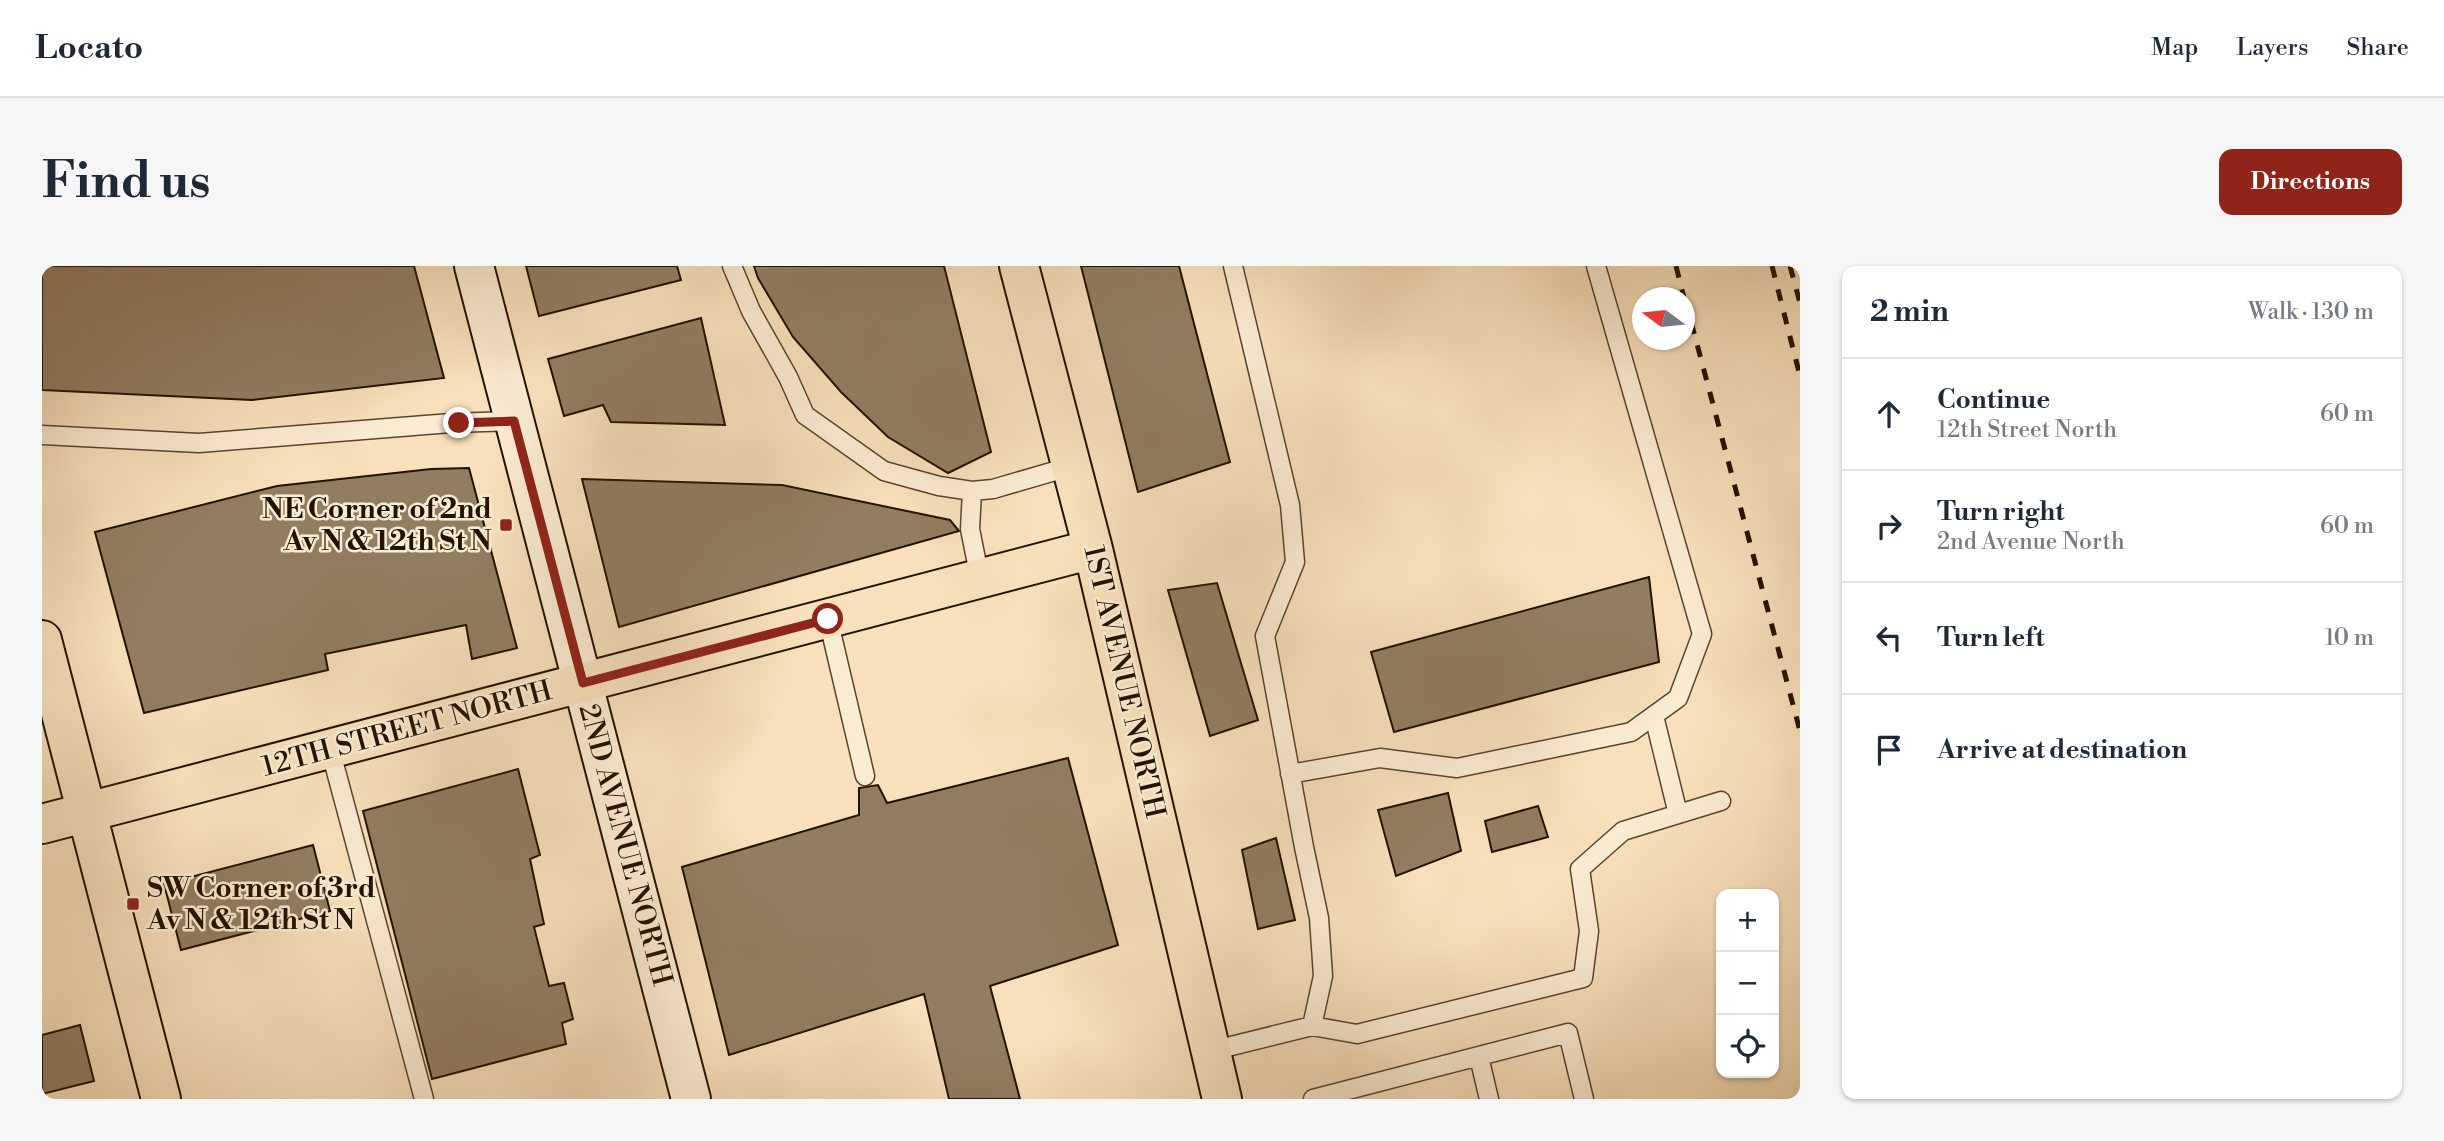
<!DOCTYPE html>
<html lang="en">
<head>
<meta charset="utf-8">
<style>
  :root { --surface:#fff; --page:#f6f6f7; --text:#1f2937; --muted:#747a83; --line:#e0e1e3; --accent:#8f2418 }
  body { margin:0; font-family:"Libre Bodoni",serif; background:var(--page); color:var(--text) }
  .controls { position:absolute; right:21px; bottom:21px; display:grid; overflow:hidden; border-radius:14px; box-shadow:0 2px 5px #0004 }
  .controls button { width:63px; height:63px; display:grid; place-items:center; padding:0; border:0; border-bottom:2px solid var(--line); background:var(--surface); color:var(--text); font:35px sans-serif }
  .compass { position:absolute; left:1590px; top:21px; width:63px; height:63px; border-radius:50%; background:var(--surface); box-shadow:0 2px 5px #0004; rotate:285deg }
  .stop { position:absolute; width:21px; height:21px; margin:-16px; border:5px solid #8f2418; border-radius:50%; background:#fff }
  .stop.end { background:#8f2418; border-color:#fff; box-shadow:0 2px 7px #0008 }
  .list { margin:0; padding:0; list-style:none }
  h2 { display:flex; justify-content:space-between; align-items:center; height:91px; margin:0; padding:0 28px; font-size:30px }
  h2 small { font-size:23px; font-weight:400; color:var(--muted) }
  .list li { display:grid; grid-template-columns:46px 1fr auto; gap:21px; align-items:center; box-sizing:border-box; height:112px; padding:0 28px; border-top:2px solid var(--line) }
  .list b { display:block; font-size:26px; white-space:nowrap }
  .list p { margin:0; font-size:23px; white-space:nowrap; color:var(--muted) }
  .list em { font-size:23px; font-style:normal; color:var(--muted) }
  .icon { flex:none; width:38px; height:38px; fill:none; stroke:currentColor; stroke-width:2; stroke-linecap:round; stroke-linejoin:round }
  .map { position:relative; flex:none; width:1758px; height:833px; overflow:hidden; border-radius:14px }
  header { display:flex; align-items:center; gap:42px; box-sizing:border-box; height:98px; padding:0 35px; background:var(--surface); border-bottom:2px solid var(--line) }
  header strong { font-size:33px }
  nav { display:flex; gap:38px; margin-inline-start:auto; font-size:24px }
  .intro { display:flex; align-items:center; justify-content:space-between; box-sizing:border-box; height:168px; padding:0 42px }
  h1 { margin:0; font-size:49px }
  .button { padding:18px 32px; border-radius:14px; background:var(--accent); color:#fff; font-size:24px; font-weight:700 }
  main { display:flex; gap:42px; padding:0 42px }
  aside { flex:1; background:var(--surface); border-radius:14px; box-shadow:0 2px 5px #0004 }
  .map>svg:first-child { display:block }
  .building { fill:#917d62; stroke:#221201; stroke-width:2 }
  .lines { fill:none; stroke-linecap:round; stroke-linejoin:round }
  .lane-casing { stroke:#574630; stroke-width:21 }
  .secondary-casing { stroke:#221201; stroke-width:42 }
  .primary-casing { stroke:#221201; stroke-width:42 }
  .lane { stroke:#faebd3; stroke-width:18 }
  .secondary { stroke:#faebd3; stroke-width:38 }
  .primary { stroke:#f7e0bb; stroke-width:38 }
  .rail { stroke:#221201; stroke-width:5; stroke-dasharray:12 12; stroke-linecap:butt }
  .route { stroke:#8f2418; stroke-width:9 }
  .poi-dot { fill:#8f2418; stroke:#faebd3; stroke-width:2.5 }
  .labels { text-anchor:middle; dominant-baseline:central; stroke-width:5; stroke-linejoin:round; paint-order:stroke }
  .poi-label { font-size:28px; font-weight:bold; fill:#221201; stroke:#faebd3; text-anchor:end }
  .street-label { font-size:28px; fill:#221201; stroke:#faebd3 }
</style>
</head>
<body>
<header>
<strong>Locato</strong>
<nav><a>Map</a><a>Layers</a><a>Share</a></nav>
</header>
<div class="intro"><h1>Find us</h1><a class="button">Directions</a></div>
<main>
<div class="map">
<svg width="1758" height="833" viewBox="0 0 1758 833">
  <rect width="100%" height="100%" fill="#f7e0bb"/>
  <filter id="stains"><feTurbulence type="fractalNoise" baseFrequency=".00286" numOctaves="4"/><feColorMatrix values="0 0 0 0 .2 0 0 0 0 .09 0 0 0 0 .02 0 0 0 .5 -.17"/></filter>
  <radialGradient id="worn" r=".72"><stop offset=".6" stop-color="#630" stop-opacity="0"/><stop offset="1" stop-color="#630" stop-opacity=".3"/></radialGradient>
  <path class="building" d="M0,0H372L402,112L210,134L0,124Z
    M484,0H635L639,14L497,50Z
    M712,0H902L949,186L906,207L846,171L799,126L751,71L716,12Z
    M1039,0H1137L1188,196L1096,226Z
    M659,52L683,159L569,156L561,139L522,150L506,93Z
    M427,202L475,382L430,393L424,359L283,388L286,404L102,447L53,266L235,220L389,203Z
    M540,213L740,219L908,254L917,265L577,361Z
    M1607,311L1617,396L1352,466L1329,386Z
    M1175,317L1216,454L1168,470L1126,324Z
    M1026,492L1076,679L948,720L978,833H907L882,728L687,789L640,601L817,549V522L836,519L845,537Z
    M476,503L498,589L488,593L502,658L492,661L507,720L522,717L531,753L520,757L524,778L390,813L321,545Z
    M1406,527L1419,585L1354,610L1336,544Z
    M1496,540L1506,571L1450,586L1443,555Z
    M1234,572L1253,654L1216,663L1200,584Z
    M271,579L288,645L139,684L122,618Z
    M38,759L52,815L0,828V769Z"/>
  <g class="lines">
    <g class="lane-casing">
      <path id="lane" d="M690,0L709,45L746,111L763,149L842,205L897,220L930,225L951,223L1030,200
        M1191,0L1248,239L1253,296L1223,370L1262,581L1277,652L1281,710L1270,760
        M0,169L157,177L409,157L472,155
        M930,225L928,263L938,313
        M786,353L823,510
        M1612,450L1636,548
        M288,483L382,833
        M1248,508L1338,492L1415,502L1589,466L1636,432L1660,368L1554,0
        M1169,785L1270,760L1315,768L1541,712L1547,665L1538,603L1581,565L1679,535
        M1437,791L1447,833
        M1271,833L1526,767L1542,833"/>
    </g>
    <g class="secondary-casing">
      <path id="secondary" d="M432,0L649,833"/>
    </g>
    <g class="primary-casing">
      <path id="primary" d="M977,0L1051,283L1180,833
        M0,374L119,833
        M0,558L1051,283"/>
    </g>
    <use href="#lane" class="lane"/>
    <use href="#secondary" class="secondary"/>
    <use href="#primary" class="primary"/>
    <path class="rail" d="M1634,0L1642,32
      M1730,0L1758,110
      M1748,0L1758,37
      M1643,33L1758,465"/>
  </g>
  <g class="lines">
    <path class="route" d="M417,157L472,155L541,417L786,353"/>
  </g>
  <g class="poi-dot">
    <rect x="457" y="252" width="14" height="14" rx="3.5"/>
    <rect x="84" y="631" width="14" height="14" rx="3.5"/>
  </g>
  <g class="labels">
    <g class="poi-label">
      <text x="450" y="243">NE Corner of 2nd<tspan x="450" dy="32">Av N &amp; 12th St N</tspan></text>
      <text x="105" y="622" text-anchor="start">SW Corner of 3rd<tspan x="105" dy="32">Av N &amp; 12th St N</tspan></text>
    </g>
    <g class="street-label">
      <text transform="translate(1082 416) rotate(77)">1ST AVENUE NORTH</text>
      <text transform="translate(365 463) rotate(-15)">12TH STREET NORTH</text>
      <text transform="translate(583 579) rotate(75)">2ND AVENUE NORTH</text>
    </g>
  </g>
  <rect width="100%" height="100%" filter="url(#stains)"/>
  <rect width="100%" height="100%" fill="url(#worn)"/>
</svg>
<div class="controls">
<button>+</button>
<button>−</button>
<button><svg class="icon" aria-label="locate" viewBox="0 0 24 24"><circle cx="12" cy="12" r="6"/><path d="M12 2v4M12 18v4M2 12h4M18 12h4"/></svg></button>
</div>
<svg class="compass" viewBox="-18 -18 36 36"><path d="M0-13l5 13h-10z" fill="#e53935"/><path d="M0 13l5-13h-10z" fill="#747a83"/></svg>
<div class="stop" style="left:786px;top:353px"></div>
<div class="stop end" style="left:417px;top:157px"></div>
</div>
<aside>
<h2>2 min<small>Walk · 130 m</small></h2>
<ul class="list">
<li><svg class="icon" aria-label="ahead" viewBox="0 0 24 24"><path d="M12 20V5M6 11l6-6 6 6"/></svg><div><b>Continue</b><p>12th Street North</p></div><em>60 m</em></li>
<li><svg class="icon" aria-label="right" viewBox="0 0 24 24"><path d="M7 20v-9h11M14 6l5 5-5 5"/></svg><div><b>Turn right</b><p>2nd Avenue North</p></div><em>60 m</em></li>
<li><svg class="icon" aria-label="left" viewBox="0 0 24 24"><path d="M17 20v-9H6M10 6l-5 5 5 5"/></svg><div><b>Turn left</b></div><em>10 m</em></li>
<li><svg class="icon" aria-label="arrive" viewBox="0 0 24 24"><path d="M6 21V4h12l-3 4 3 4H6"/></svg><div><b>Arrive at destination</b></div></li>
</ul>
</aside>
</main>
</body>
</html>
